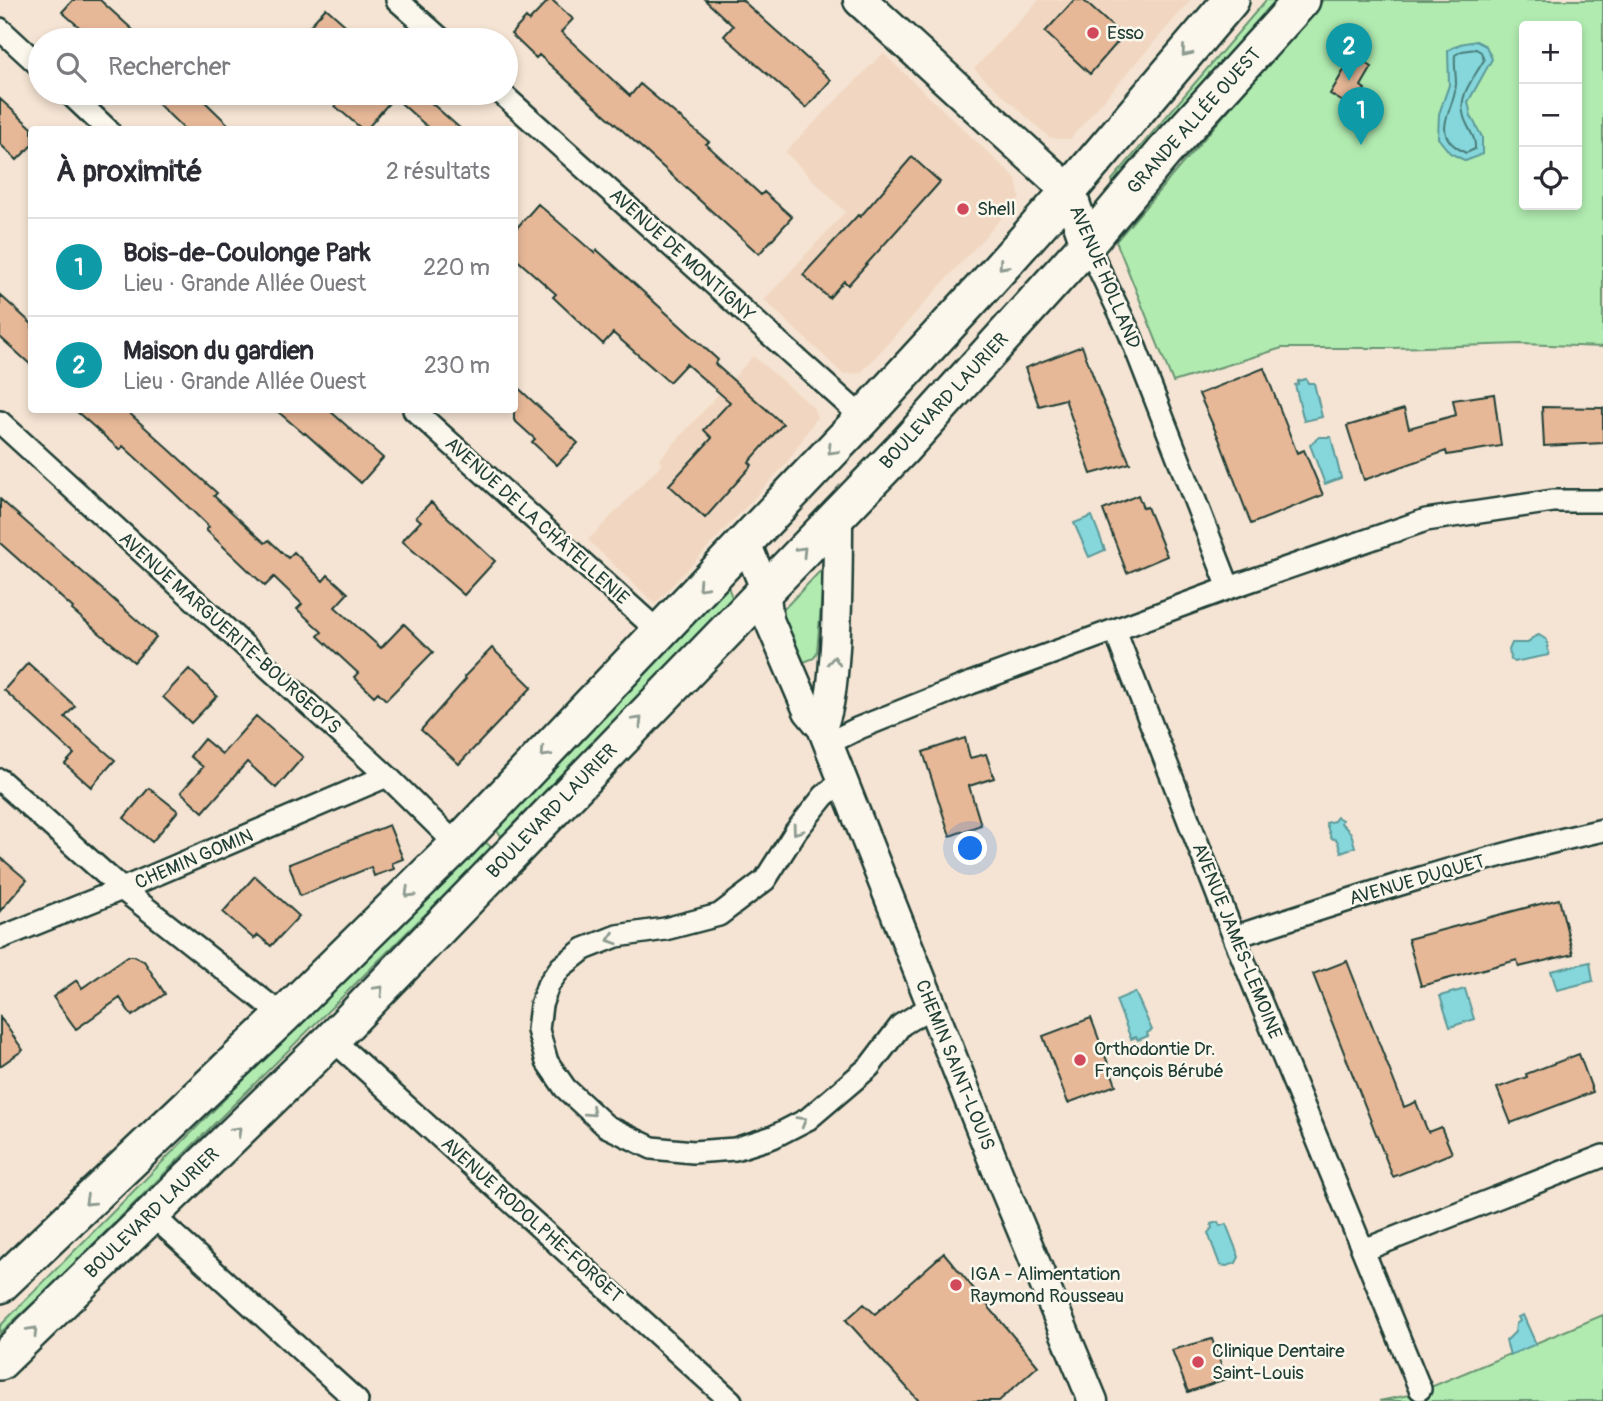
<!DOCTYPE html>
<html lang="fr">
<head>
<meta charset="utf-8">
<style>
  :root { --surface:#fff; --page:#f2f2f3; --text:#2b2b33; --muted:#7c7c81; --line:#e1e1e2; --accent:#d1495b }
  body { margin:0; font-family:Pangolin,sans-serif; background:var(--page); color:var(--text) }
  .controls { position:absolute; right:21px; top:21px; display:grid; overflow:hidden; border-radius:7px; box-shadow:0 4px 10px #0003 }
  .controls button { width:63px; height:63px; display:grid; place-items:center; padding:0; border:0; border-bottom:2px solid var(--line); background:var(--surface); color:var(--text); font:35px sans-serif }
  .you { position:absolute; left:971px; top:849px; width:24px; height:24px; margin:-18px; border:5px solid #fff; border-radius:50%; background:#1a73e8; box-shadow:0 0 0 10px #1a73e833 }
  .badge { display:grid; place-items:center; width:46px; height:46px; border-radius:50%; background:var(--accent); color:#fff; font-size:23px; font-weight:700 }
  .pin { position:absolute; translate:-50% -58px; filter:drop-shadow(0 2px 4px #0008) }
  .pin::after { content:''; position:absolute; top:37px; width:24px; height:21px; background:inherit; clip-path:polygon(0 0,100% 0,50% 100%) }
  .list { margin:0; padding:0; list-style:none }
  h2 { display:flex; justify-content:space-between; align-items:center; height:91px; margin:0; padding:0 28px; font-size:30px }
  h2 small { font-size:23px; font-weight:400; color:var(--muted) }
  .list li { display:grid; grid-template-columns:46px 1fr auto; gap:21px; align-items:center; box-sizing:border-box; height:98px; padding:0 28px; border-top:2px solid var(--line) }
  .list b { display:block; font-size:26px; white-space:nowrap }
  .list p { margin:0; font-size:23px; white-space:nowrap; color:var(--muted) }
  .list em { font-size:23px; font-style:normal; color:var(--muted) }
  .icon { flex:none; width:38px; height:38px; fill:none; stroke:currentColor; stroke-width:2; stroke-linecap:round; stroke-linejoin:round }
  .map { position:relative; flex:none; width:1603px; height:1401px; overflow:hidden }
  .search { position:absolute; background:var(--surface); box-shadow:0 4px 10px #0003; left:28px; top:28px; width:490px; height:77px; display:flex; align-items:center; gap:18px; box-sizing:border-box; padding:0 24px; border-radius:38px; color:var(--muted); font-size:26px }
  .panel { position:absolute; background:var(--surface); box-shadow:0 4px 10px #0003; left:28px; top:126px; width:490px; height:287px; border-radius:7px }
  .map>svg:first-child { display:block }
  .built { fill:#f1d7c1 }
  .green { fill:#b1ebb0; stroke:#689472; stroke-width:2; fill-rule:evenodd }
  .water { fill:#85d7dc; stroke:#5c9999; stroke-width:2 }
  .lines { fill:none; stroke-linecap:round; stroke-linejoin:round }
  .shore { stroke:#487b77; stroke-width:2 }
  .building { fill:#e7b898; stroke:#1f3d34; stroke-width:2 }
  .minor-casing { stroke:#1f3d34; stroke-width:26 }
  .tertiary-casing { stroke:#1f3d34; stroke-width:33 }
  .secondary-casing { stroke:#1f3d34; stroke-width:37 }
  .primary-casing { stroke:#1f3d34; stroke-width:40 }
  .minor { stroke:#fbf7ec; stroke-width:21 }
  .tertiary { stroke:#fbf7ec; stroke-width:28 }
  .secondary { stroke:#fbf7ec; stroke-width:32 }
  .primary { stroke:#fbf7ec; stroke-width:35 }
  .oneway { stroke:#8d9a90 }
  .poi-dot { fill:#d1495b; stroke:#fbf7ec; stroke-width:2.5 }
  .labels { text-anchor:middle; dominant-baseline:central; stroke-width:5; stroke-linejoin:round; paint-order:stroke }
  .poi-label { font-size:19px; fill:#1f3d34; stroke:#fbf7ec; text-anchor:start }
  .street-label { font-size:19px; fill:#1f3d34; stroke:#fbf7ec }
</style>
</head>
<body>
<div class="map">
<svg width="1603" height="1401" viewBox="0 0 1603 1401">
  <rect width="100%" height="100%" fill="#f5e4d3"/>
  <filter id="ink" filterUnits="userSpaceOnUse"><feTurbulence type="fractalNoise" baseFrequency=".0143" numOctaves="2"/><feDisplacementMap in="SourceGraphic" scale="14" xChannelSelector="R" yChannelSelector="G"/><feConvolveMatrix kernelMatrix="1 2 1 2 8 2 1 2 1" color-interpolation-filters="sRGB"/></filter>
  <g filter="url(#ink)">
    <path class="built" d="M1039,0H1191L1070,139H1057L1049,137L974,69Z
      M883,53L1016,179L1020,198L861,373L843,374L764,300L845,212L785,152Z
      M753,356L813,407L817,417L786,464L655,604L588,540L662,464L659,460Z"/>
    <path class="green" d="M1266,0H1276L1113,183L1112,180Z
      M1323,0H1603V347L1521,344L1393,348H1282L1173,382L1116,241ZM1524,26H1577V205H1524Z
      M822,569H824L817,652L814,658L804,662L800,661L780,613Z
      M727,584L733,600L502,836L493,828Z
      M482,839L492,848L42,1295L0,1333V1326Z
      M1603,1315V1401H1379L1414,1394Z"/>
    <path class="water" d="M1476,41L1486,46L1492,59L1468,102L1471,116L1482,137V154L1466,161L1450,153L1438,138L1439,114L1449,85L1448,50L1460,44Z
      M1306,379L1308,383H1314L1322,417L1304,421L1295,385L1298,384V381Z
      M1319,437H1331L1341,478L1325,484L1310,445Z
      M1092,516L1105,550L1089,557L1074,523Z
      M1539,635L1547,640L1549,655L1514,662L1511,660L1509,650L1512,643H1528L1532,638Z
      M1337,817L1342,820L1341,823L1351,833L1355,847L1341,852L1337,840L1331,838L1326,823L1334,821Z
      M1590,962L1593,981L1557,990L1551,971Z
      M1465,989L1474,1019L1450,1027L1440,996Z
      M1135,992L1152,1030L1147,1033L1148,1036L1138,1040L1136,1037L1131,1039L1116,1000Z
      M1218,1222L1220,1226L1226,1224L1239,1257L1236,1263L1227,1266L1220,1265L1208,1233L1212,1228L1211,1224Z
      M1523,1315L1536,1344L1510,1355L1506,1341L1515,1332L1516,1324L1520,1321L1518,1317Z"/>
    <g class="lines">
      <path class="shore" d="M1476,49L1481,52L1484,60C1474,78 1457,96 1464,117C1468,130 1476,136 1475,149L1466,153C1427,134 1454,113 1456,84C1456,74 1454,65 1455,55L1462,51Z"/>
    </g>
    <path class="building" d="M73,0H100L144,40H94L62,12Z
      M549,0H552L573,19L561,32L630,96L640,84L709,142L706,144L761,195L764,192L792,217L759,254L539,55L536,58L511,34L526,18L529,21Z
      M705,0H742L831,80L806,108L724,36L733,26Z
      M1074,0H1083L1123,36L1090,74L1045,32Z
      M326,8L362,40H297Z
      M1353,55L1372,67L1361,86L1365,89L1353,108L1330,94Z
      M147,93H196L234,130H185Z
      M347,93H420L462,130H431L394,97L366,130H363L335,106Z
      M0,99L32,128V145L17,160L0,144Z
      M912,157L940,182L848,285L844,281L829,298L803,275L858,215L860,217Z
      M538,204L594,253L597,250L718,360L715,364L783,424L749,462L752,465L705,518L669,485L712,438L704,430L730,402L686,364L669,382L613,333L603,344L553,297L556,294L514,257V231Z
      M0,295L32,324V366L0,337Z
      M1082,346L1101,397L1130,463L1091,474L1065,399L1039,406L1025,368Z
      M1264,368L1297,453L1304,450L1323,495L1251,524L1219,439L1199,394Z
      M514,384L578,443L557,465L532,442L535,439L514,420Z
      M1494,394L1501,446L1447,455L1446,451L1364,480L1347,426L1404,409L1409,428L1456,415L1453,400Z
      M1542,407L1603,408V443L1544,446Z
      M75,410H126L217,493L214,496L265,543L269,540L288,558L294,552L323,581L328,575L348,593L335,607L381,648L404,624L433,652L386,700L378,692L374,696L354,677L358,673L318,636L322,632L297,609L302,604L274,577L265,586L206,530L209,527L174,493L123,446L120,450Z
      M276,410H329L383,458L361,483L305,433L304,434Z
      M1138,495L1143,508L1147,507L1167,556L1127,573L1103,510Z
      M0,499L156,637L134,662L72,610L73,608L0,543Z
      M431,502L495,561L464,595L402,541L421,521L416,517Z
      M492,648L532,687L459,764L421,730L466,679L464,677Z
      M28,663L75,706L65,717L115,760L91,787L65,764L74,754L4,690Z
      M189,669L217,696L191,723L163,697Z
      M256,716L303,757L276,788L247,762L203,812L181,792L203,767L190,756L204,739L222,754Z
      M965,738L970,758L986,754L994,778L969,786L981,825L950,836L923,752Z
      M149,788L178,811L152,842L124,818Z
      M389,825L403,859L392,863L394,869L374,876L371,867L300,896L289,864Z
      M0,857L27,880L0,911Z
      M255,876L299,916L271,946L258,935L254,939L223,912Z
      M1559,899L1573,954L1519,967L1517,960L1421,986L1408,939Z
      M128,956H134L144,961L165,994L132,1016L120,998L76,1029L53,997L77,980L82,988Z
      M1347,961L1404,1107L1416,1102L1428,1132L1441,1127L1452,1153L1393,1177L1313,974Z
      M0,1017L23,1050L0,1066Z
      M1091,1018L1116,1085L1068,1103L1043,1036Z
      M1579,1054L1593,1092L1511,1123L1497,1088L1527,1077L1526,1074Z
      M944,1253L1038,1366L999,1401H919L846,1320L864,1304L875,1314Z
      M1212,1339L1226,1379L1188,1392L1172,1350Z"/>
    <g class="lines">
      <g class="minor-casing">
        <path id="minor" d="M397,0L442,40
          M0,29L40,66
          M69,93L108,130
          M501,93L863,418
          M1087,244L1130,334L1229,588
          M414,410L659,632
          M0,422L387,776L457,845
          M1115,631L1234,937L1420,1389
          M829,743L859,728L971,683L1229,588L1426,520L1553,501H1603
          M0,780L122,889L283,1016
          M843,780L824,796L796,831L765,880L719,915L665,929L617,936L584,949L561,967L548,985L541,1005L538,1030L547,1062L565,1088L606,1126L652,1148L693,1152L735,1149L773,1137L808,1119L869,1067L901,1025L932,1006
          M1234,937C1356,897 1478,858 1603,830
          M0,938L122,889L387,776
          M332,1039L731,1401
          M151,1214L357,1401
          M1364,1250L1603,1156"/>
      </g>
      <g class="tertiary-casing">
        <path id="tertiary" d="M745,540L765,589L769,620L808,711L822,728L998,1173L1093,1401
          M822,728C832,702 833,675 835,648C838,603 838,558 838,512"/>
      </g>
      <g class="secondary-casing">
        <path id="secondary" d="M860,0L1069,191L1087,244"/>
      </g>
      <g class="primary-casing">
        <path id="primary" d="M0,1285L283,1016L457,845L863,418L986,284L1069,191L1231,0
          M0,1362L332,1039L902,449L1087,244L1165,151L1302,0"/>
      </g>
      <use href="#minor" class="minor"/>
      <use href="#tertiary" class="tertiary"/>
      <use href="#secondary" class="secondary"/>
      <use href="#primary" class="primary"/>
    </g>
    <defs><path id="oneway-chevron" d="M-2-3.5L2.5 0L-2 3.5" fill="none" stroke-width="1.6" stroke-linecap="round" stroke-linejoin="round" transform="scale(1.75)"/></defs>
    <g class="oneway">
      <use href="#oneway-chevron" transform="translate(1186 52) rotate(130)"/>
      <use href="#oneway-chevron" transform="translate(1003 265) rotate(132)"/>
      <use href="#oneway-chevron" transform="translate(832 450) rotate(134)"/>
      <use href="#oneway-chevron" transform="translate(802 551) rotate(-46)"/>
      <use href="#oneway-chevron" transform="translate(702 586) rotate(133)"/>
      <use href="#oneway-chevron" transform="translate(834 661) rotate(-85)"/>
      <use href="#oneway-chevron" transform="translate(638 721) rotate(-46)"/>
      <use href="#oneway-chevron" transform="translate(545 753) rotate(133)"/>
      <use href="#oneway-chevron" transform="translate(797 830) rotate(126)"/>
      <use href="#oneway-chevron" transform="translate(409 893) rotate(136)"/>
      <use href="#oneway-chevron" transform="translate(612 939) rotate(162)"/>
      <use href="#oneway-chevron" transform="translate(379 990) rotate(-46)"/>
      <use href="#oneway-chevron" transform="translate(591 1112) rotate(42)"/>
      <use href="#oneway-chevron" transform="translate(802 1121) rotate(-31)"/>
      <use href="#oneway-chevron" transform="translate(237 1131) rotate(-44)"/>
      <use href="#oneway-chevron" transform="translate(89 1201) rotate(137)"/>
      <use href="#oneway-chevron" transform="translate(33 1331) rotate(-46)"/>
    </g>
  </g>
  <g class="poi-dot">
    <circle cx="1093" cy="33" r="7"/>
    <circle cx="963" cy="209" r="7"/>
    <circle cx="1080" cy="1060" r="7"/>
    <circle cx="956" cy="1285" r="7"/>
    <circle cx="1198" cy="1362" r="7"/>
  </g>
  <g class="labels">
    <g class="poi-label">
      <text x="1107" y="33">Esso</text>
      <text x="977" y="209">Shell</text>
      <text x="1094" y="1049">Orthodontie Dr.<tspan x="1094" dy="22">François Bérubé</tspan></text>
      <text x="970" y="1274">IGA - Alimentation<tspan x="970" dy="22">Raymond Rousseau</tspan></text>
      <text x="1212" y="1351">Clinique Dentaire<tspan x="1212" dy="22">Saint-Louis</tspan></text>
    </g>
    <g class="street-label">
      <text transform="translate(1194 121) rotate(-48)">GRANDE ALLÉE OUEST</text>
      <text transform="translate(682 255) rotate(42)">AVENUE DE MONTIGNY</text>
      <text transform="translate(1105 277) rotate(67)">AVENUE HOLLAND</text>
      <text transform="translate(944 401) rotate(-47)">BOULEVARD LAURIER</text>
      <text transform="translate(537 521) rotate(42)">AVENUE DE LA CHÂTELLENIE</text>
      <text transform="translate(230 633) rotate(42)">AVENUE MARGUERITE-BOURGEOYS</text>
      <text transform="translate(552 811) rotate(-46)">BOULEVARD LAURIER</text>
      <text transform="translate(194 859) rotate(-23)">CHEMIN GOMIN</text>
      <text transform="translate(1417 880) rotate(-16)">AVENUE DUQUET</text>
      <text transform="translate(1237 941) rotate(68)">AVENUE JAMES-LEMOINE</text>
      <text transform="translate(955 1065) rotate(68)">CHEMIN SAINT-LOUIS</text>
      <text transform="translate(152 1213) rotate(-44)">BOULEVARD LAURIER</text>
      <text transform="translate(532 1220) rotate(42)">AVENUE RODOLPHE-FORGET</text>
    </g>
  </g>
</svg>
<div class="controls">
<button>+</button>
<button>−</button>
<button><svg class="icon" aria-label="locate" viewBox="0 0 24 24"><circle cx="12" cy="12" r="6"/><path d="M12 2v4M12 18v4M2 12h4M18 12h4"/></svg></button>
</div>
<div class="you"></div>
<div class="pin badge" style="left:1361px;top:145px;background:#0f9aa8">1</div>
<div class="pin badge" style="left:1349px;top:81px;background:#0f9aa8">2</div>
<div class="search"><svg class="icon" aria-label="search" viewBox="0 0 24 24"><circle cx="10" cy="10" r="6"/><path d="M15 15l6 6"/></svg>Rechercher</div>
<section class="panel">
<h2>À proximité<small>2 résultats</small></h2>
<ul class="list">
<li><span class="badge" style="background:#0f9aa8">1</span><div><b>Bois-de-Coulonge Park</b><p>Lieu · Grande Allée Ouest</p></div><em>220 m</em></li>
<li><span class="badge" style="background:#0f9aa8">2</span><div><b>Maison du gardien</b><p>Lieu · Grande Allée Ouest</p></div><em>230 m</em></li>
</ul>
</section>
</div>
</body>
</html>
